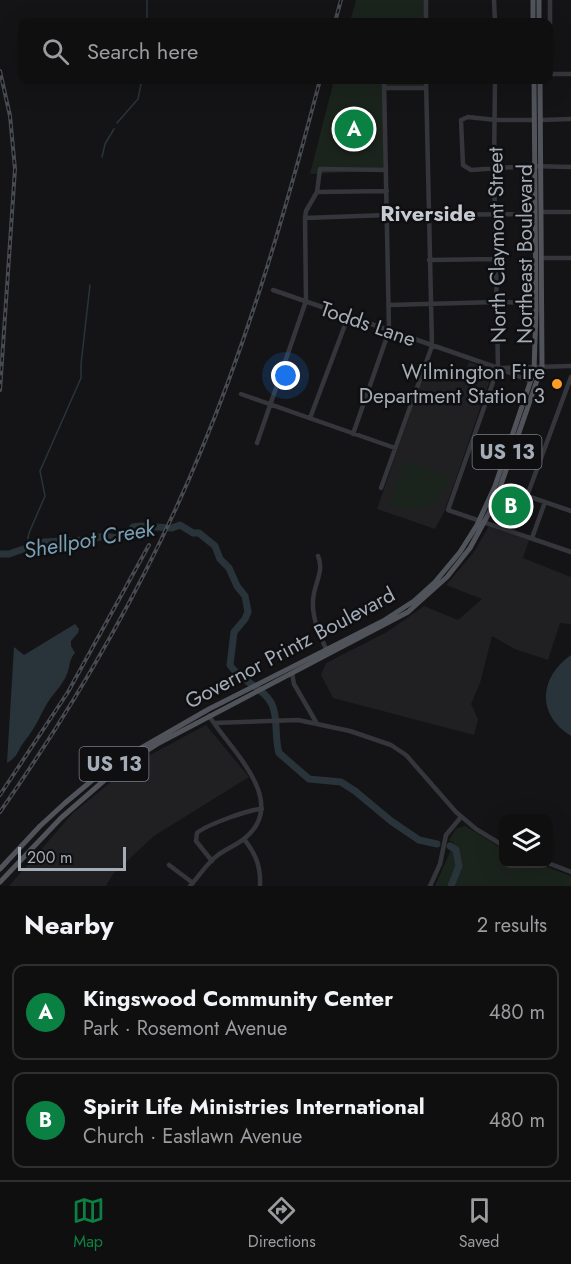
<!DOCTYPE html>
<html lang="en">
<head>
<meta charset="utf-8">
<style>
  :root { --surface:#0f0f10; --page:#1d1d1e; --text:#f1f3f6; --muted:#9b9c9f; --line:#2f2f30; --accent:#0b8043 }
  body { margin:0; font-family:Jost,sans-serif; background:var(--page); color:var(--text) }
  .controls { position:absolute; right:18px; bottom:18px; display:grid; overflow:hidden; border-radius:12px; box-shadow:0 6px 24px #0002 }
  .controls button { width:54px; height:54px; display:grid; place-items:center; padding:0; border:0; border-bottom:2px solid var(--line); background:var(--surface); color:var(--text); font:30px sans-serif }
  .scale { position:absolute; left:18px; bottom:15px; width:108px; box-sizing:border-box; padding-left:6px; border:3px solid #a4acb7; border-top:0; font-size:16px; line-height:21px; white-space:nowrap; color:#a4acb7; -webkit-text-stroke:4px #0f0f11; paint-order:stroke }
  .you { position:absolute; left:286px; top:376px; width:21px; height:21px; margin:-15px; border:4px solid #fff; border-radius:50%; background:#1a73e8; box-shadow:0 0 0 9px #1a73e833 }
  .badge { display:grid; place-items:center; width:39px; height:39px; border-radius:50%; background:var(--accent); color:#fff; font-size:20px; font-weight:700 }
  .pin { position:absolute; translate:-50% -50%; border:3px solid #fff; box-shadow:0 2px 6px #0006 }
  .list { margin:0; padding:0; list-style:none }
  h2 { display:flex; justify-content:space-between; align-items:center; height:78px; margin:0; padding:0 24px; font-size:26px }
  h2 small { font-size:20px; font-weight:400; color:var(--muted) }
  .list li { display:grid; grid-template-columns:39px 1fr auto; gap:18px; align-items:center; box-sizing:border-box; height:96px; margin:0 12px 12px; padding:0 12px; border:2px solid var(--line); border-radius:12px }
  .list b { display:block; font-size:22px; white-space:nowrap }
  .list p { margin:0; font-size:20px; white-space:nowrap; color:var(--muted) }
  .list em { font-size:20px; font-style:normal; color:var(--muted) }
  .icon { flex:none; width:33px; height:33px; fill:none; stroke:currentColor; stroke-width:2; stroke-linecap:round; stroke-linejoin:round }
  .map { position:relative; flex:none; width:571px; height:886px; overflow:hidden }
  .search { position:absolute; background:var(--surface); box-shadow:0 6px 24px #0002; left:18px; right:18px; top:18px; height:66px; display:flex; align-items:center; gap:15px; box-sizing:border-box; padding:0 21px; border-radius:12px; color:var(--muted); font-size:22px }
  .sheet { height:294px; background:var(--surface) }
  nav { display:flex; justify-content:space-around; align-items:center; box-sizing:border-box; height:84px; border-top:2px solid var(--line); background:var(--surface); font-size:16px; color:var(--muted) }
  nav a { display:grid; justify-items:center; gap:3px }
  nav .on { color:var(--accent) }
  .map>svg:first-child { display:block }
  .built { fill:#202023 }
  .green { fill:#1b241c }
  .water { fill:#29343a }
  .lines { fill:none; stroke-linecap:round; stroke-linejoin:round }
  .stream { stroke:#29343a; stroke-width:1.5 }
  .river { stroke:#29343a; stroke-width:7 }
  .minor { stroke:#34363b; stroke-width:4.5 }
  .major { stroke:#50535a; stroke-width:5 }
  .rail-casing { stroke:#474a50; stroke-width:4 }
  .rail { stroke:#0f0f11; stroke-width:1.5; stroke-dasharray:4.5; stroke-linecap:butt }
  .poi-dot { fill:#fe9d24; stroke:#0f0f11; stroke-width:2 }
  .labels { text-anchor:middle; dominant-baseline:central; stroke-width:5; stroke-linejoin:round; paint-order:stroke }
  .shield { fill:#0f0f11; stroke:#777d85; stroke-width:1.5 }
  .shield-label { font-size:20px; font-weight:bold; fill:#a4acb7 }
  .street-label { font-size:21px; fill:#a4acb7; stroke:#0f0f11 }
  .poi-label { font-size:21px; fill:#a4acb7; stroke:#0f0f11; text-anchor:end }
  .neighbourhood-label { font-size:22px; font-weight:bold; fill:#c6cad3; stroke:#0f0f11 }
  .water-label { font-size:22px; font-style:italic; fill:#799fb4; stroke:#0f0f11 }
</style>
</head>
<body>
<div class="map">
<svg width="571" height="886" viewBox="0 0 571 886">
  <rect width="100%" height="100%" fill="#141416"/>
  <path class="built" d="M469,362L493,371L445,510L435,529L377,509L423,377L438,382L440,374L462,381Z
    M489,526L529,540L523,558L571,577V624L560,623L548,660L515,649L492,636L480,683L471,704L478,719L474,735L333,698L321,675L326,663L387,632L424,606L458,620L482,599L446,585L474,552Z
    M206,725L249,777L154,836L113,874L106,886H9L73,813L133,764Z"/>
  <path class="green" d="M356,0H425V22H350Z
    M334,80H426V86L385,87L386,170L310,174Z
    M407,461L450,477C437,509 420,514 389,506L404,463Z
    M465,826L503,849L504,864H539L571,876V886H435L454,843L449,840L456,829Z"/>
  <path class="water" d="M75,624L79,629L78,633L71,641V646L75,653C69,659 70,667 67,674C63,684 54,693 48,702C39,717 37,726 24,742C17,751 19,756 7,763L14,647L24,655Z
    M571,655V736C536,715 539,677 571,655Z"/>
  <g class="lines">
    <path class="stream" d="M147,22V0
      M117,123L138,99L141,84L145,80
      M102,157L105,144L114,129
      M26,548L29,533L45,496L40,471L81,378V364L90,285"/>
    <path class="river" d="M0,554H9L44,542L84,540L105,536L115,538L129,533L133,527L141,526L172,528L180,525L193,533H199L215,546L220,559L229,568L237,586L245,596L248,612L245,619L234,632L230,665C240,681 261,686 270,701C279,715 274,737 279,753L309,779L341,782L355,791L391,821L419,840L437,844
      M450,846L456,850L459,866L451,886"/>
    <path class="minor" d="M426,0V22
      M494,0L495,22
      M548,27L550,24V0
      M548,74H571
      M495,80L494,168L498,368L448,510L571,552
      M385,88H426
      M534,120H496L468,117L461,120L463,165L471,170L530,166L571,167
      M541,120L571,119
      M317,192L387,191
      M541,212H571
      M305,218L387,215L534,214
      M542,258H571
      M429,260L496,259
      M273,290L498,368L530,381
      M389,305L497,302L535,303
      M501,368L571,366
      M241,394L395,448
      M310,418L348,317
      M353,434L389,331L384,80
      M257,443L306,301L305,218L306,211L317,192L320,169L386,170
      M501,487L571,511
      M381,488L432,346L426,80
      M527,496L571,377
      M532,538L545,502
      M318,556C325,571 313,586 313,601C312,619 320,635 327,651
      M292,673L294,684L316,722
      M209,716L214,723L298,720L350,731L391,745L406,755L456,812L476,829L504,846
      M244,839C256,854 261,867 260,886
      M212,861L196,841L197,833C206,825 250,809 262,809
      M548,863L571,872
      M169,865L193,883
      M190,886C199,876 207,863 218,855C226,849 237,845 245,838C288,803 235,754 214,723
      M430,886L440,864L446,835L461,817"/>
    <path class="major" d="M533,0V22
      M539,0V22
      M0,869L40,826L65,803L102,772L122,759L209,709L383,621L414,601L435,582L460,552L477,525L495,486L534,371L536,309L534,80
      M0,882L61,818L115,771L159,743L408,612L447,577L470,548L495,502L542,366L540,80"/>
    <g class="rail-casing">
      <path id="rail" d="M335,22L341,0
        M0,71L10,116L15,169L0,390
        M0,795L68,692L149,545
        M0,812C79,699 148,579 201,451C251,331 287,206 320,80"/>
    </g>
    <use href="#rail" class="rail"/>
  </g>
  <circle class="poi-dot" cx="557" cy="384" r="6"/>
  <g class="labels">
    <g class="shield">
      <rect x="472.5" y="435" width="69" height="34" rx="4.5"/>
      <rect x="79.5" y="747" width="69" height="34" rx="4.5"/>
    </g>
    <g class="shield-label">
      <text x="507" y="452">US 13</text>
      <text x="114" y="764">US 13</text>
    </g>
    <g class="street-label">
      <text transform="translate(497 245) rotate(-91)">North Claymont Street</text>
      <text transform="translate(525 254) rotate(-90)">Northeast Boulevard</text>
      <text transform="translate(368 324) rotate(19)">Todds Lane</text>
      <text transform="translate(290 648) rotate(-28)">Governor Printz Boulevard</text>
    </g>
    <g class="poi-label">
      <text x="545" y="372">Wilmington Fire<tspan x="545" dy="24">Department Station 3</tspan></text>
    </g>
    <g class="neighbourhood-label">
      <text x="428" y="213">Riverside</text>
    </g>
    <g class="water-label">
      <text transform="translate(89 539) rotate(-10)">Shellpot Creek</text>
    </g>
  </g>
</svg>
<div class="controls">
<button><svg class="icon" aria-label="layers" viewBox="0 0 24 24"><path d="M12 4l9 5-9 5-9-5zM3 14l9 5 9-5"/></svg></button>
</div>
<div class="scale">200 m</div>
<div class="you"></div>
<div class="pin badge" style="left:354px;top:129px">A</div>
<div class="pin badge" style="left:511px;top:506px">B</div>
<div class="search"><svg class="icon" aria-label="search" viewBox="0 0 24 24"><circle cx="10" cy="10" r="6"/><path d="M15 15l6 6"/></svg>Search here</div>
</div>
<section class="sheet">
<h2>Nearby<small>2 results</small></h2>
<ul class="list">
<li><span class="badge">A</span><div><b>Kingswood Community Center</b><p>Park · Rosemont Avenue</p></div><em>480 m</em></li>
<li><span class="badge">B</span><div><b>Spirit Life Ministries International</b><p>Church · Eastlawn Avenue</p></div><em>480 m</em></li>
</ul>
</section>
<nav>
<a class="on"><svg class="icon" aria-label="map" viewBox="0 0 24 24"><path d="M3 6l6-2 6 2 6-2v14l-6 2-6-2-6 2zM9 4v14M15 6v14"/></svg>Map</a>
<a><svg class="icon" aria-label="directions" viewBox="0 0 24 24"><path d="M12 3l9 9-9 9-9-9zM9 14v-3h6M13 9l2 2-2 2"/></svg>Directions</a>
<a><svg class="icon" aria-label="saved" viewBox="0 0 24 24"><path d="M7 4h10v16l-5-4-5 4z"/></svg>Saved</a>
</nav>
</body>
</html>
